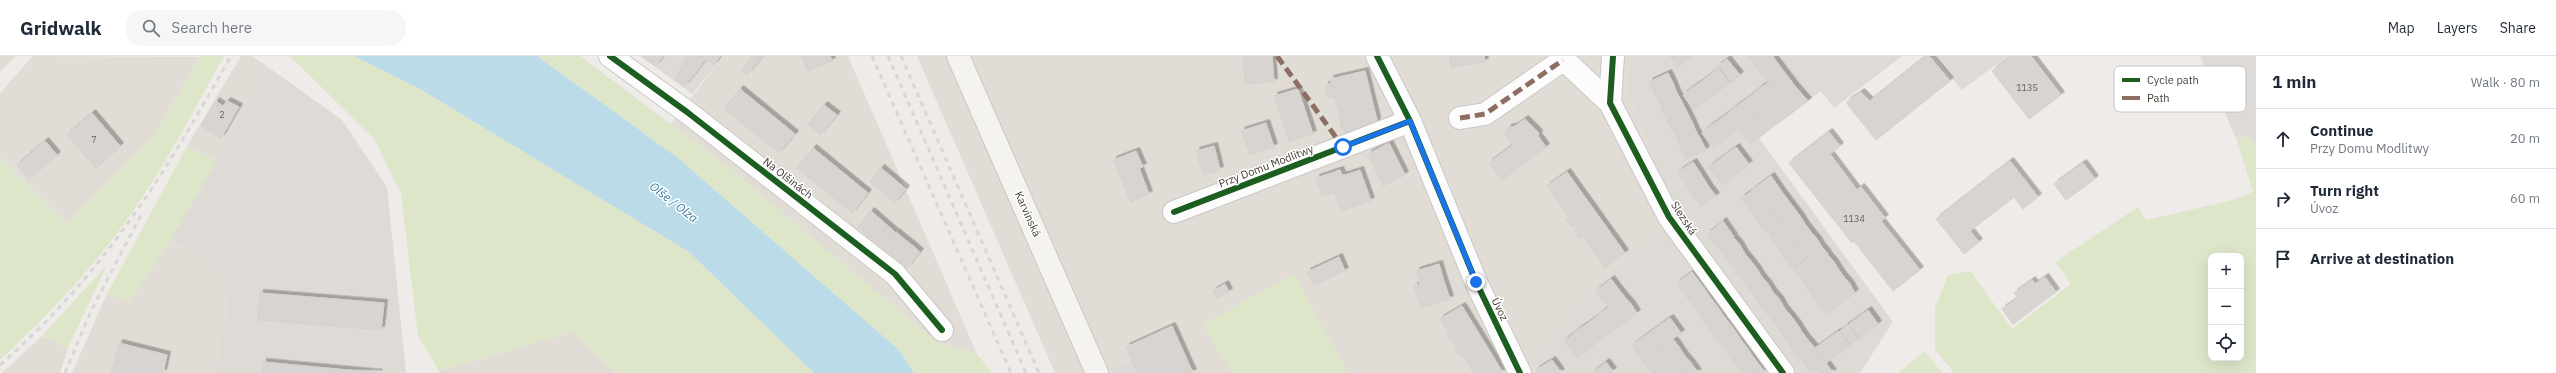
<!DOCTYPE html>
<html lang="en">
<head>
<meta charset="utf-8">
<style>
  :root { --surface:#fff; --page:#f6f6f7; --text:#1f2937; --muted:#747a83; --line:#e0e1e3 }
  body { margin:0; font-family:"IBM Plex Sans",sans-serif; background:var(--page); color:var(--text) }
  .controls { position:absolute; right:12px; bottom:12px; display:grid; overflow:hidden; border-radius:8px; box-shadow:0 4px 16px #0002 }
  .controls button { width:36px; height:36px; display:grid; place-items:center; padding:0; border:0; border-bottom:1px solid var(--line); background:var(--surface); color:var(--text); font:20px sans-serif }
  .stop { position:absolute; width:12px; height:12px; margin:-9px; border:3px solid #1a73e8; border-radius:50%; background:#fff }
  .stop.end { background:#1a73e8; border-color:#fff; box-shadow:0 1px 4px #0008 }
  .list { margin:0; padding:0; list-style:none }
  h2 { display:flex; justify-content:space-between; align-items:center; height:52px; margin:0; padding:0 16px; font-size:17px }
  h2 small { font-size:13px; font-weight:400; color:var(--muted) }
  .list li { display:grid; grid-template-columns:26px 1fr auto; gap:12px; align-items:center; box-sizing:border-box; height:60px; padding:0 16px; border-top:1px solid var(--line) }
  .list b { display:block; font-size:15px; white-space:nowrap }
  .list p { margin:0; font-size:13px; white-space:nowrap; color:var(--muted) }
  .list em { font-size:13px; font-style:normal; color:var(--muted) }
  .icon { flex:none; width:22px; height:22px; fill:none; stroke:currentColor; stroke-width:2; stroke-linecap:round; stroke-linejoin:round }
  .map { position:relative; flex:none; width:2256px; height:317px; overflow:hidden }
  header { display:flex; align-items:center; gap:24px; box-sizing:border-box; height:56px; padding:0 20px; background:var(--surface); border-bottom:1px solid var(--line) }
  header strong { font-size:19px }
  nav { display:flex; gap:22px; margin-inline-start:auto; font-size:14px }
  .search { width:280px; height:36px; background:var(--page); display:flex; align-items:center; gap:10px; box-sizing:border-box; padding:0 14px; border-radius:16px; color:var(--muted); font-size:15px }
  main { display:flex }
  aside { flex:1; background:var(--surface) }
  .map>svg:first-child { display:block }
  .residential { fill:#e1dcd6 }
  .industrial { fill:#dedad6 }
  .green { fill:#dee6ca; fill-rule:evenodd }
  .parking { fill:#dddad8 }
  .water { fill:#bcdbe8 }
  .building { fill:#d7d4d1; stroke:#d6d2ce; filter:url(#shadow) }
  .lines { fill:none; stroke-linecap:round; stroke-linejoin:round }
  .street-casing { stroke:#cac7c4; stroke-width:24 }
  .secondary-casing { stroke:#ccc7c0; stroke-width:24 }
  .street { stroke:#fcfcfc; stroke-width:22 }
  .secondary { stroke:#f5f3ef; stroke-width:22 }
  .rail { stroke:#d8d7d7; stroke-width:3; stroke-dasharray:5 5; stroke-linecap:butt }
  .quiet { stroke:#8d6e63; stroke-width:5; stroke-dasharray:10 5; stroke-linecap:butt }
  .cycleway-casing { stroke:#fff; stroke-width:8 }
  .cycleway { stroke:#1b5e20; stroke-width:6 }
  .route { stroke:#1a73e8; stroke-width:5 }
  .labels { text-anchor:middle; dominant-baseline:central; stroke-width:3; stroke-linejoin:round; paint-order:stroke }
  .number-label { font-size:9px; fill:#68635d }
  .street-label { font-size:11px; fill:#423c35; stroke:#fff }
  .water-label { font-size:12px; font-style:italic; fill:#387b9b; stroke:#fff }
  .key { fill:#fff; stroke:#c6c4c2; stroke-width:1 }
  .key-label { font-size:11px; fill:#423c35 }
</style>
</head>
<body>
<header>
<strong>Gridwalk</strong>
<div class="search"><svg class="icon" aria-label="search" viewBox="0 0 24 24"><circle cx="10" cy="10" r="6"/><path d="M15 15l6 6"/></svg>Search here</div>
<nav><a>Map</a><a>Layers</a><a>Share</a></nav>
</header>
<main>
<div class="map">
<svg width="2256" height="317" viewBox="0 0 2256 317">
  <defs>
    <filter id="shadow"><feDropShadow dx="3.5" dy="-3.5" stdDeviation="0" flood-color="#0004"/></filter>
  </defs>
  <rect width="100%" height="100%" fill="#eeebe8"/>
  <path class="residential" d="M0,0H16L0,16Z
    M33,0L200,1L157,75L66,168L0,102V37Z
    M241,0H252L268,11L217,105L187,90Z
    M723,0H848L977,298L935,285L728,111L671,68Z
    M917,0H1630L1626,30L1659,120L1683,157L1597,228L1529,306L1536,317H1055Z
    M171,183L232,225L214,317H72L107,238L130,245Z
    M572,276L615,317H439V315Z
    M42,280L68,292L60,317H2Z"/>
  <path class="industrial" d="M640,0H723L692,38Z
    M1630,0H1902L1834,52L1821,35L1759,82L1893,266L1860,317H1536L1529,306L1597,228L1683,157L1659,120L1626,30Z
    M1934,0H2008L1962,34Z
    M268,11L342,64L387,131L406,317H214L232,225L171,183Z"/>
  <path class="green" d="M198,0H224C197,49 171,98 140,145C101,204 51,256 0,304V102L66,168L157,75L200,1Z
    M288,0H354L420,33L689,196L814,317H615L572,276L439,315L418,280L401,138L375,84L295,5Z
    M537,0H580L728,111L935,285L977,298L992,317H914L900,295L678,102Z
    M2248,80L2256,90V317H1954L1935,293V252L1948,219L1970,215L2012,273L2071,228L2055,206L2138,151L2146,164L2229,145L2253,136L2236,82ZM2211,200H2241V302H2211Z
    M187,90L217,105L171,183L130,246L107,238Z
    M107,209L68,292L42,280Z
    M1294,218L1348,317H1231L1203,268Z
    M1925,295L1942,317H1898Z"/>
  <path class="parking" d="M2200,0H2256V90L2248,80L2236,82Z
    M1132,305L1137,317H1104L1103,314Z"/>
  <path class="water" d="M354,0H537L678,102L900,295L914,317H814L689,196L420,33Z"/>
  <path class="building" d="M642,0H663L656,10Z
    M688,0H720L714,9L706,3L685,30L675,23Z
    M752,0H763L747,19L741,14Z
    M801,0H830L832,5L808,15Z
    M1243,0H1272L1274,26L1245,28Z
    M1449,0H1484L1485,6L1451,12Z
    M1670,0H1683L1687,4L1678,11Z
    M1683,0H1692L1687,4Z
    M1748,0H1765L1754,8Z
    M1765,0H1773L1776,5L1761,17L1754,8Z
    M1926,0H1929L1950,25L1876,84L1847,48L1848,45L1861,36L1870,45Z
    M2011,0H2031L2061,39L2029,63L1992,15Z
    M1727,3L1740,19L1731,26L1718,10Z
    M1776,5L1782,13L1767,25L1761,17Z
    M1718,12L1730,27L1720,34L1709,20Z
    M1782,13L1789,22L1774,33L1767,25Z
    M1365,15L1374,52L1356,56L1359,67L1343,71L1334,41L1328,42L1325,29L1331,28L1330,23Z
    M1668,17L1673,27L1654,36L1649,26Z
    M1709,20L1720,34L1712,40L1701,26Z
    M1789,22L1795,30L1780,42L1774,33Z
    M1701,26L1712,40L1703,47L1692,32Z
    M1673,27L1677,37L1659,46L1654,36Z
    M1768,27L1780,42L1772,48L1760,32Z
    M1795,30L1808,45L1800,51L1788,36Z
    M1692,32L1703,47L1694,54L1683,39Z
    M1760,32L1772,48L1764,54L1753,38Z
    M740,33L795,78L779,97L724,53Z
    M1298,33L1313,78L1289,86L1274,40Z
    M1788,36L1800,51L1792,57L1780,42Z
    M1677,37L1682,46L1663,55L1659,46Z
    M1753,38L1764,54L1756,60L1744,45Z
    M1780,42L1792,57L1784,63L1772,48Z
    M216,45L223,50L227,45L239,51L221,82L201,70Z
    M1744,45L1756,60L1747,67L1735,51Z
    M1682,46L1687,56L1668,65L1663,55Z
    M1772,48L1784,63L1775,69L1764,54Z
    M824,49L837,59L820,79L808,68Z
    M1735,51L1747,67L1739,73L1727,58Z
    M1374,52L1377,64L1375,70L1347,80L1341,71L1339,61L1343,71L1359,67L1356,56Z
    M1764,54L1775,69L1767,75L1756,60Z
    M1687,56L1692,66L1673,75L1668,65Z
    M92,57L120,90L96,112L67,79Z
    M1727,58L1739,73L1730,79L1719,64Z
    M1756,60L1767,75L1759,82L1747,67Z
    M1525,63L1539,77L1538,80L1546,91L1502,124L1489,107L1513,89L1505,78L1508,72L1515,70Z
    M1719,64L1730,79L1722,86L1710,70Z
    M1692,66L1696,75L1678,84L1673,75Z
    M1266,67L1274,91L1250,99L1241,75Z
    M1747,67L1759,82L1750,88L1739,73Z
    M1710,70L1722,86L1713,92L1702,77Z
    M1696,75L1701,84L1682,94L1678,84Z
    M1829,76L1840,90L1830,98L1857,134L1861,131L1885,162L1881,165L1920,214L1893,235L1854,185L1852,187L1789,107Z
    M1701,84L1706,94L1687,103L1682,94Z
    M45,85L57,99L29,123L17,109Z
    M1389,87L1405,119L1383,130L1368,98Z
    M1214,90L1220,114L1203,119L1196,95Z
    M1736,91L1749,108L1723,129L1709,111Z
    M813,92L868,137L852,157L797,112Z
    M1136,95L1143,111L1139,112L1149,138L1131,146L1113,104Z
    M2010,105L2038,141L2023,153L2014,141L1970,175L1979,186L1964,198L1936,163Z
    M1693,106L1699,115L1684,125L1678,116Z
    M2083,107L2095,123L2066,144L2054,128Z
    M881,112L906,133L895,147L870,126Z
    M1340,114L1342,119H1345L1360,114L1371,145L1341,155L1334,136L1322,140L1316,122Z
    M1699,115L1704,123L1689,133L1684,125Z
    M1567,116L1625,197L1605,212L1583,180L1579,183L1574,175L1577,173L1574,169L1571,171L1566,164L1569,162L1547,130Z
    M1771,120L1782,136L1774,142L1763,126Z
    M1704,123L1709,131L1694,141L1689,133Z
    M1763,126L1774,142L1767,147L1756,131Z
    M1709,131L1716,140L1701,150L1694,141Z
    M1756,131L1767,147L1760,152L1749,137Z
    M1782,136L1788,144L1773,155L1767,147Z
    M1749,137L1760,152L1752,157L1741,142Z
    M1788,144L1794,152L1779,163L1773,155Z
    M1767,147L1773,155L1758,166L1752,157Z
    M1794,152L1800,160L1785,171L1779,163Z
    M871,155L879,162L866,178L858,171Z
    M1773,155L1779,163L1764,173L1758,166Z
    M1800,160L1805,168L1790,178L1785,171Z
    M879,162L887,169L874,185L866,178Z
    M1779,163L1785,171L1770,181L1764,173Z
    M1723,165L1734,181L1726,187L1715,172Z
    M1805,168L1811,176L1796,187L1790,178Z
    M887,169L895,176L882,192L874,185Z
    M1785,171L1790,178L1775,189L1770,181Z
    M1715,172L1726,187L1718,193L1707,178Z
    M896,176L903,182L890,198L882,192Z
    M1811,176L1817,183L1802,194L1796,187Z
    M1790,178L1796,187L1781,197L1775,189Z
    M903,182L912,189L899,205L890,198Z
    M1734,182L1740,189L1725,200L1719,192Z
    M1817,183L1822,191L1807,201L1802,194Z
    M1796,187L1802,194L1787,205L1781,197Z
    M912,189L920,196L907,212L899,205Z
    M1740,189L1745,198L1731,208L1725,200Z
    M1822,191L1828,198L1813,209L1808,201Z
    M1802,194L1807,201L1792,212L1787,205Z
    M1745,198L1751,205L1736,215L1731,208Z
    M1828,199L1834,206L1818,217L1813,209Z
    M1339,201L1345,215L1314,229L1307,216Z
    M1808,202L1813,209L1798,220L1793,212Z
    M1751,205L1757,213L1742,223L1736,215Z
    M1834,206L1839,214L1824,224L1818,217Z
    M1439,208L1443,222L1420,229L1416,215Z
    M1813,209L1818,217L1804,227L1798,220Z
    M1757,213L1762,221L1747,231L1742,223Z
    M1839,214L1844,221L1830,232L1824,224Z
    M1692,216L1704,232L1696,238L1684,222Z
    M1818,217L1824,224L1809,235L1804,227Z
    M1762,221L1768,228L1753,239L1747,231Z
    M1844,221L1850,228L1835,239L1830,232Z
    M2045,221L2056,236L2013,268L2002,253L2018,242L2014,237L2032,224L2035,228Z
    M1443,222L1450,243L1421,252L1414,230Z
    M1684,222L1696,238L1688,243L1677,227Z
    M1611,223L1617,231L1602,243L1596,235Z
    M1824,224L1830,232L1815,242L1809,235Z
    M1225,228L1229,236L1217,242L1213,235Z
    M1768,228L1773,236L1759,247L1753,239Z
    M1850,228L1855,237L1841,247L1835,239Z
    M1617,231L1624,240L1609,251L1602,243Z
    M1704,232L1710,241L1695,253L1688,243Z
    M1830,232L1835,239L1820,250L1815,242Z
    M1773,236L1780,244L1765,255L1759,247Z
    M260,237L384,247L381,274L258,264Z
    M1835,239L1841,247L1826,258L1820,250Z
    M1624,240L1631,248L1616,260L1609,251Z
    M1710,241L1717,250L1701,262L1695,253Z
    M1780,244L1785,253L1771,263L1765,255Z
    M1631,248L1637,257L1622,268L1616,260Z
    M1462,250L1494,302L1473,316L1462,299L1459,300L1455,293L1458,292L1453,284L1451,286L1447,279L1449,278L1440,263Z
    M1717,250L1723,259L1707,270L1701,262Z
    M1609,251L1621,267L1614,273L1602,256Z
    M1785,253L1791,260L1777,271L1771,263Z
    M1868,254L1878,268L1868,276L1857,262Z
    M1602,256L1614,273L1607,278L1595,262Z
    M1723,259L1730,268L1714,279L1707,270Z
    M1791,260L1797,268L1782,278L1777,271Z
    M1595,262L1607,278L1599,284L1587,268Z
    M1670,262L1681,277L1673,283L1661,268Z
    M1857,262L1868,276L1860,282L1849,268Z
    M1587,268L1600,284L1592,290L1579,273Z
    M1661,268L1673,283L1663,290L1652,275Z
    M1730,268L1736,276L1720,287L1714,279Z
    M1797,268L1802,276L1788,286L1782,278Z
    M1848,268L1859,283L1851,288L1840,275Z
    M1172,270L1193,317H1137L1126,291Z
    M1579,273L1592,290L1585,296L1572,279Z
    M1652,275L1663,290L1653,297L1642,282Z
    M1839,275L1850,289L1841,296L1830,281Z
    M1736,276L1742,285L1727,296L1720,287Z
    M1802,276L1808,284L1793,294L1788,286Z
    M1572,279L1585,296L1577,302L1564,285Z
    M1830,281L1841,296L1833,302L1822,287Z
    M1642,282L1653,297L1643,305L1632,290Z
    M1673,283L1679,291L1664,302L1658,294Z
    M1808,284L1815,292L1800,303L1793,294Z
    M1742,285L1748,293L1733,305L1727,296Z
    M119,287L167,299L163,317H111Z
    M1822,287L1833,302L1826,307L1815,292Z
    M1679,291L1685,300L1670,310L1664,302Z
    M1815,292L1819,299L1805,309L1801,302Z
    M1748,293L1754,302L1739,313L1733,305Z
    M1658,294L1664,302L1649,313L1643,305Z
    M1819,299L1826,307L1811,317L1805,309Z
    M1685,300L1692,308L1680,317H1675L1670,310Z
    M1494,302L1503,317H1474L1473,316Z
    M1664,302L1670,310L1661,317H1652L1649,313Z
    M1754,302L1761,311L1752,317H1742L1739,313Z
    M1552,304L1558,312L1551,317H1538L1536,314Z
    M263,306L379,317H262Z
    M1606,306L1613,315L1610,317H1592Z
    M1826,307L1833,317H1820L1817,313Z
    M1692,308L1698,317H1680Z
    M1670,310L1675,317H1661Z
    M1761,311L1765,317H1752Z
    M1558,312L1561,317H1551Z"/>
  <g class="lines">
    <g class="street-casing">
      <path id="street" d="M610,0L687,56L895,218L942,274
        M1377,0L1410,65L1476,226L1520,317
        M1560,0L1610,47
        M1613,0L1610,47L1669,161L1783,317
        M1460,62L1485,58L1563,4
        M1174,156L1410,65"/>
    </g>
    <g class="secondary-casing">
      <path id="secondary" d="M958,0L1097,317"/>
    </g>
    <use href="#street" class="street"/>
    <use href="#secondary" class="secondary"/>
    <path class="rail" d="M872,0L1011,317
      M888,0L1026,317
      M901,0L1039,317
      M0,309C105,217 164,119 231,0
      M65,317L91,255L142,157"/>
    <path class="quiet" d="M1277,0L1343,91
      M1460,62L1485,58L1563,4"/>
    <g class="cycleway-casing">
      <path id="cycleway" d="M610,0L687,56L895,218L942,274
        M1377,0L1410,65L1476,226L1520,317
        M1613,0L1610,47L1669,161L1783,317
        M1174,156L1410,65"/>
    </g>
    <use href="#cycleway" class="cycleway"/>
  </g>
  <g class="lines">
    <path class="route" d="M1343,91L1410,65L1476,226"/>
  </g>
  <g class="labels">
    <g class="number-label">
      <text x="2027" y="31">1135</text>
      <text x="222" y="58">2</text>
      <text x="94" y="83">7</text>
      <text x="1854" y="162">1134</text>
    </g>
    <g class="street-label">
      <text transform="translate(1266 110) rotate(-21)">Przy Domu Modlitwy</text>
      <text transform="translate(788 122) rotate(38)">Na Olšinách</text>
      <text transform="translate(1028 158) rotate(66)">Karvinská</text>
      <text transform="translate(1684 162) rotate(57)">Slezská</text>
      <text transform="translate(1500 253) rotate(64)">Úvoz</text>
    </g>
    <g class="water-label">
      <text transform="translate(674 146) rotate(38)">Olše / Olza</text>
    </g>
  </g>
  <rect x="2114" y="10" width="132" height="46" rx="6" class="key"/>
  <rect x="2122" y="22" width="18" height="4" fill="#1b5e20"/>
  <rect x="2122" y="40" width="18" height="4" fill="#8d6e63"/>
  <g class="key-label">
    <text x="2147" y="28">Cycle path</text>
    <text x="2147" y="46">Path</text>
  </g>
</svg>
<div class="controls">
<button>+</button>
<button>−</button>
<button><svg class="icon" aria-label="locate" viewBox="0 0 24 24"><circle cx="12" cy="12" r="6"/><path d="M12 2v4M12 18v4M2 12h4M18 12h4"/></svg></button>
</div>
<div class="stop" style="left:1343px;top:91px"></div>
<div class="stop end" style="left:1476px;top:226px"></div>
</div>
<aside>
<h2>1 min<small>Walk · 80 m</small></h2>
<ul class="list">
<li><svg class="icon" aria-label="ahead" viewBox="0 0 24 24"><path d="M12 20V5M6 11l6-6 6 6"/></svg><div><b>Continue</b><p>Przy Domu Modlitwy</p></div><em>20 m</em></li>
<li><svg class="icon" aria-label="right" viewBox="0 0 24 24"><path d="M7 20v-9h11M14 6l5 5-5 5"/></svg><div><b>Turn right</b><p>Úvoz</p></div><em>60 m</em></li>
<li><svg class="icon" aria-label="arrive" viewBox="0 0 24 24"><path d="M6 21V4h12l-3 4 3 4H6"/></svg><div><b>Arrive at destination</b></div></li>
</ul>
</aside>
</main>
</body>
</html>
